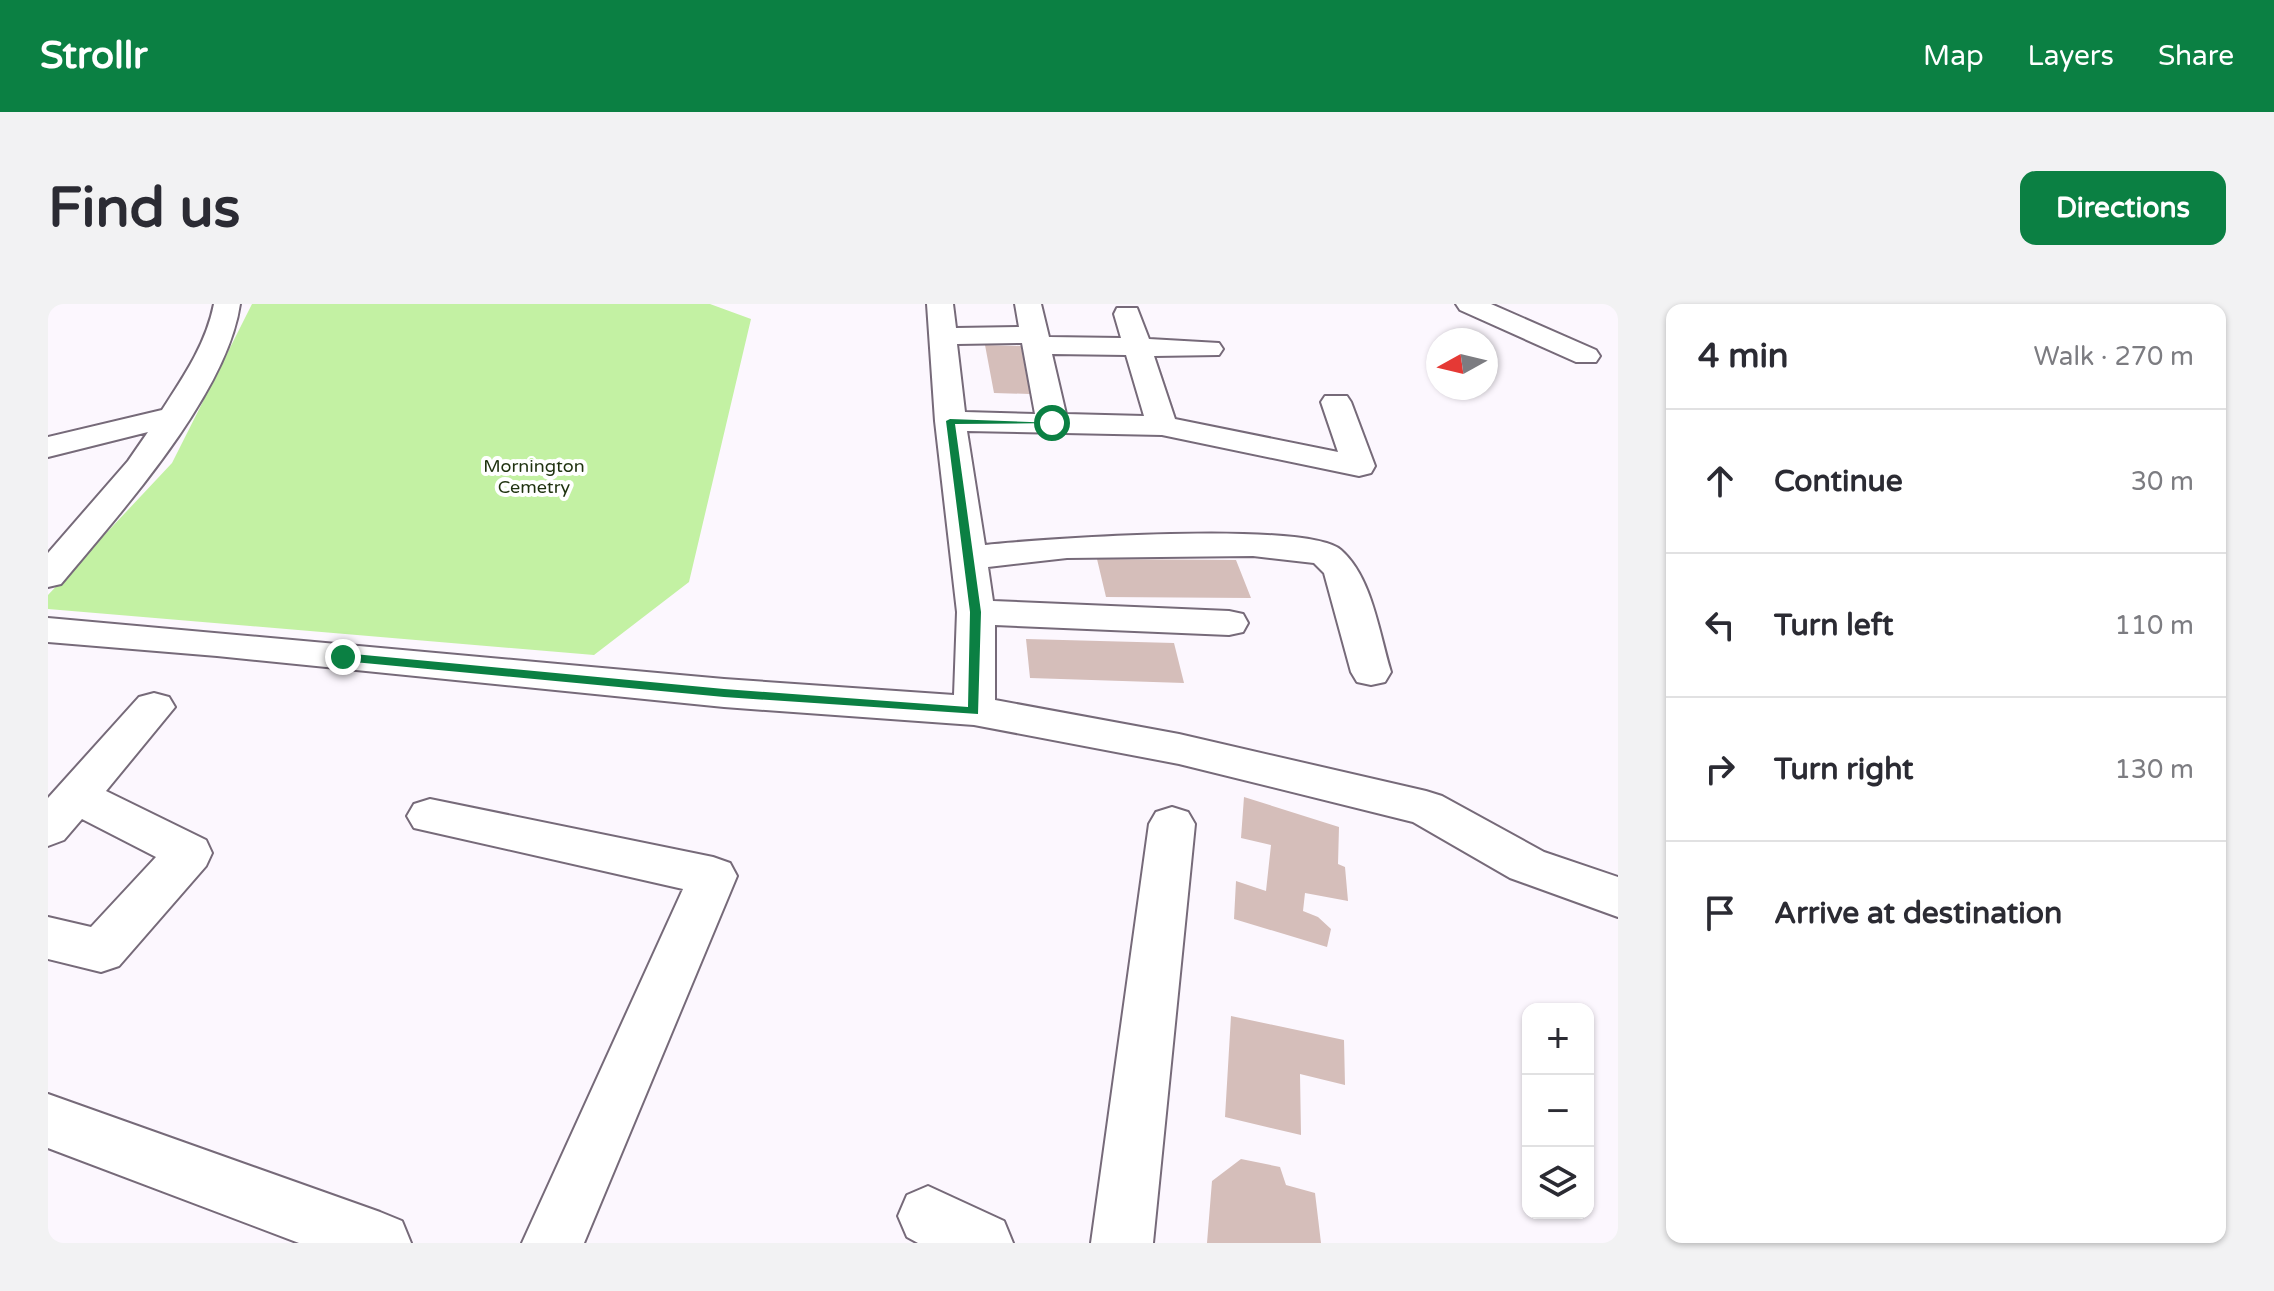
<!DOCTYPE html>
<html lang="en">
<head>
<meta charset="utf-8">
<style>
  :root { --surface:#fff; --page:#f2f2f3; --text:#2b2b33; --muted:#7c7c81; --line:#e1e1e2; --accent:#0b8043 }
  body { margin:0; font-family:"Varela Round",sans-serif; background:var(--page); color:var(--text) }
  .controls { position:absolute; right:24px; bottom:24px; display:grid; overflow:hidden; border-radius:16px; box-shadow:0 2px 6px #0004 }
  .controls button { width:72px; height:72px; display:grid; place-items:center; padding:0; border:0; border-bottom:2px solid var(--line); background:var(--surface); color:var(--text); font:40px sans-serif }
  .compass { position:absolute; left:1378px; top:24px; width:72px; height:72px; border-radius:50%; background:var(--surface); box-shadow:0 2px 6px #0004; rotate:262deg }
  .stop { position:absolute; width:24px; height:24px; margin:-18px; border:6px solid #0b8043; border-radius:50%; background:#fff }
  .stop.end { background:#0b8043; border-color:#fff; box-shadow:0 2px 8px #0008 }
  .list { margin:0; padding:0; list-style:none }
  h2 { display:flex; justify-content:space-between; align-items:center; height:104px; margin:0; padding:0 32px; font-size:34px }
  h2 small { font-size:26px; font-weight:400; color:var(--muted) }
  .list li { display:grid; grid-template-columns:52px 1fr auto; gap:24px; align-items:center; box-sizing:border-box; height:144px; padding:0 32px; border-top:2px solid var(--line) }
  .list b { display:block; font-size:30px; white-space:nowrap }
  .list em { font-size:26px; font-style:normal; color:var(--muted) }
  .icon { flex:none; width:44px; height:44px; fill:none; stroke:currentColor; stroke-width:2; stroke-linecap:round; stroke-linejoin:round }
  .map { position:relative; flex:none; width:1570px; height:939px; overflow:hidden; border-radius:16px }
  header { display:flex; align-items:center; gap:48px; box-sizing:border-box; height:112px; padding:0 40px; background:var(--accent); color:#fff }
  header strong { font-size:38px }
  nav { display:flex; gap:44px; margin-inline-start:auto; font-size:28px }
  .intro { display:flex; align-items:center; justify-content:space-between; box-sizing:border-box; height:192px; padding:0 48px }
  h1 { margin:0; font-size:56px }
  .button { padding:20px 36px; border-radius:16px; background:var(--accent); color:#fff; font-size:28px; font-weight:700 }
  main { display:flex; gap:48px; padding:0 48px }
  aside { flex:1; background:var(--surface); border-radius:16px; box-shadow:0 2px 6px #0004 }
  .map>svg:first-child { display:block }
  .green { fill:#c3f1a3 }
  .building { fill:#d5beba }
  .lines { fill:none; stroke-linecap:round; stroke-linejoin:round }
  .minor-casing { stroke:#766a79; stroke-width:4 }
  .minor { fill:#fff; fill-rule:evenodd }
  .route { fill:#0b8043 }
  .labels { text-anchor:middle; dominant-baseline:central; stroke-width:8; stroke-linejoin:round; paint-order:stroke }
  .far-park-label { font-size:18px; fill:#1f320f; stroke:#fff }
</style>
</head>
<body>
<header>
<strong>Strollr</strong>
<nav><a>Map</a><a>Layers</a><a>Share</a></nav>
</header>
<div class="intro"><h1>Find us</h1><a class="button">Directions</a></div>
<main>
<div class="map">
<svg width="1570" height="939" viewBox="0 0 1570 939">
  <rect width="100%" height="100%" fill="#fcf7fe"/>
  <path class="green" d="M204,0H662L703,15L641,278L546,351L0,305V291L124,159Z"/>
  <path class="building" d="M937,41L973,42L982,90L946,89Z
    M1049,255L1188,256L1203,294L1058,293Z
    M978,335L1126,339L1136,379L982,374Z
    M1196,493L1291,523L1290,560L1297,563L1300,597L1257,589L1255,607L1270,613L1283,625L1279,643L1186,615L1188,577L1218,587L1223,541L1193,534Z
    M1183,712L1296,736L1297,781L1252,770L1253,831L1177,813Z
    M1193,855L1232,863L1238,881L1267,889L1273,939H1159L1164,877Z"/>
  <g class="lines">
    <g class="minor-casing">
      <path id="minor" d="M166,0H192C179,91 72,209 13,280L0,283V249L80,157L100,128L0,153V133L114,106C136,72 158,40 166,0Z
        M879,0H905L908,24L971,23L967,0H993L1001,33L1073,34L1066,10L1069,4H1089L1101,35L1171,39L1175,45L1171,51L1106,52L1127,115L1290,148L1273,98L1277,92H1299L1303,98L1327,162L1323,169L1311,172L1114,131L919,127L937,241C991,235 1260,216 1293,246C1324,273 1331,329 1343,368L1337,378L1323,381L1309,378L1303,368L1276,269L1266,259L1205,252L1019,254L940,263L945,297L1181,307L1195,310L1200,319L1195,328L1181,331L947,321V396L1131,430L1378,487L1394,492L1496,548L1570,573V613L1462,574L1365,518L1131,460L926,421L676,403L169,352L0,338V314L676,375L906,391L909,308L887,117ZM974,39L987,110L917,108L909,40ZM1004,50L1078,51L1096,112L1018,110Z
        M1408,0H1443L1548,46L1552,52L1548,58H1528L1412,6Z
        M106,389L121,393L127,403L58,487L158,536L164,549L158,562L71,662L53,668L0,655V613L43,623L108,553L34,515L16,536L0,542V494L91,393Z
        M382,495L665,553L682,559L689,572L536,939H474L635,585L366,524L359,512L366,500Z
        M1124,503L1140,508L1147,520L1105,939H1043L1101,520L1108,508Z
        M0,790L332,908L354,917L363,939H251L0,844Z
        M880,882L956,917L965,939H870L859,933L850,912L859,891Z"/>
    </g>
    <use href="#minor" class="minor"/>
  </g>
  <path class="route" d="M902,115L1009,119L907,120L933,308L930,410L676,393L295,357L289,353L295,349L676,385L920,403L922,308L898,117Z"/>
  <g class="labels">
    <g class="far-park-label">
      <text x="486" y="162">Mornington<tspan x="486" dy="21">Cemetry</tspan></text>
    </g>
  </g>
</svg>
<div class="controls">
<button>+</button>
<button>−</button>
<button><svg class="icon" aria-label="layers" viewBox="0 0 24 24"><path d="M12 4l9 5-9 5-9-5zM3 14l9 5 9-5"/></svg></button>
</div>
<svg class="compass" viewBox="-18 -18 36 36"><path d="M0-13l5 13h-10z" fill="#e53935"/><path d="M0 13l5-13h-10z" fill="#7c7c81"/></svg>
<div class="stop" style="left:1004px;top:119px"></div>
<div class="stop end" style="left:295px;top:353px"></div>
</div>
<aside>
<h2>4 min<small>Walk · 270 m</small></h2>
<ul class="list">
<li><svg class="icon" aria-label="ahead" viewBox="0 0 24 24"><path d="M12 20V5M6 11l6-6 6 6"/></svg><div><b>Continue</b></div><em>30 m</em></li>
<li><svg class="icon" aria-label="left" viewBox="0 0 24 24"><path d="M17 20v-9H6M10 6l-5 5 5 5"/></svg><div><b>Turn left</b></div><em>110 m</em></li>
<li><svg class="icon" aria-label="right" viewBox="0 0 24 24"><path d="M7 20v-9h11M14 6l5 5-5 5"/></svg><div><b>Turn right</b></div><em>130 m</em></li>
<li><svg class="icon" aria-label="arrive" viewBox="0 0 24 24"><path d="M6 21V4h12l-3 4 3 4H6"/></svg><div><b>Arrive at destination</b></div></li>
</ul>
</aside>
</main>
</body>
</html>
